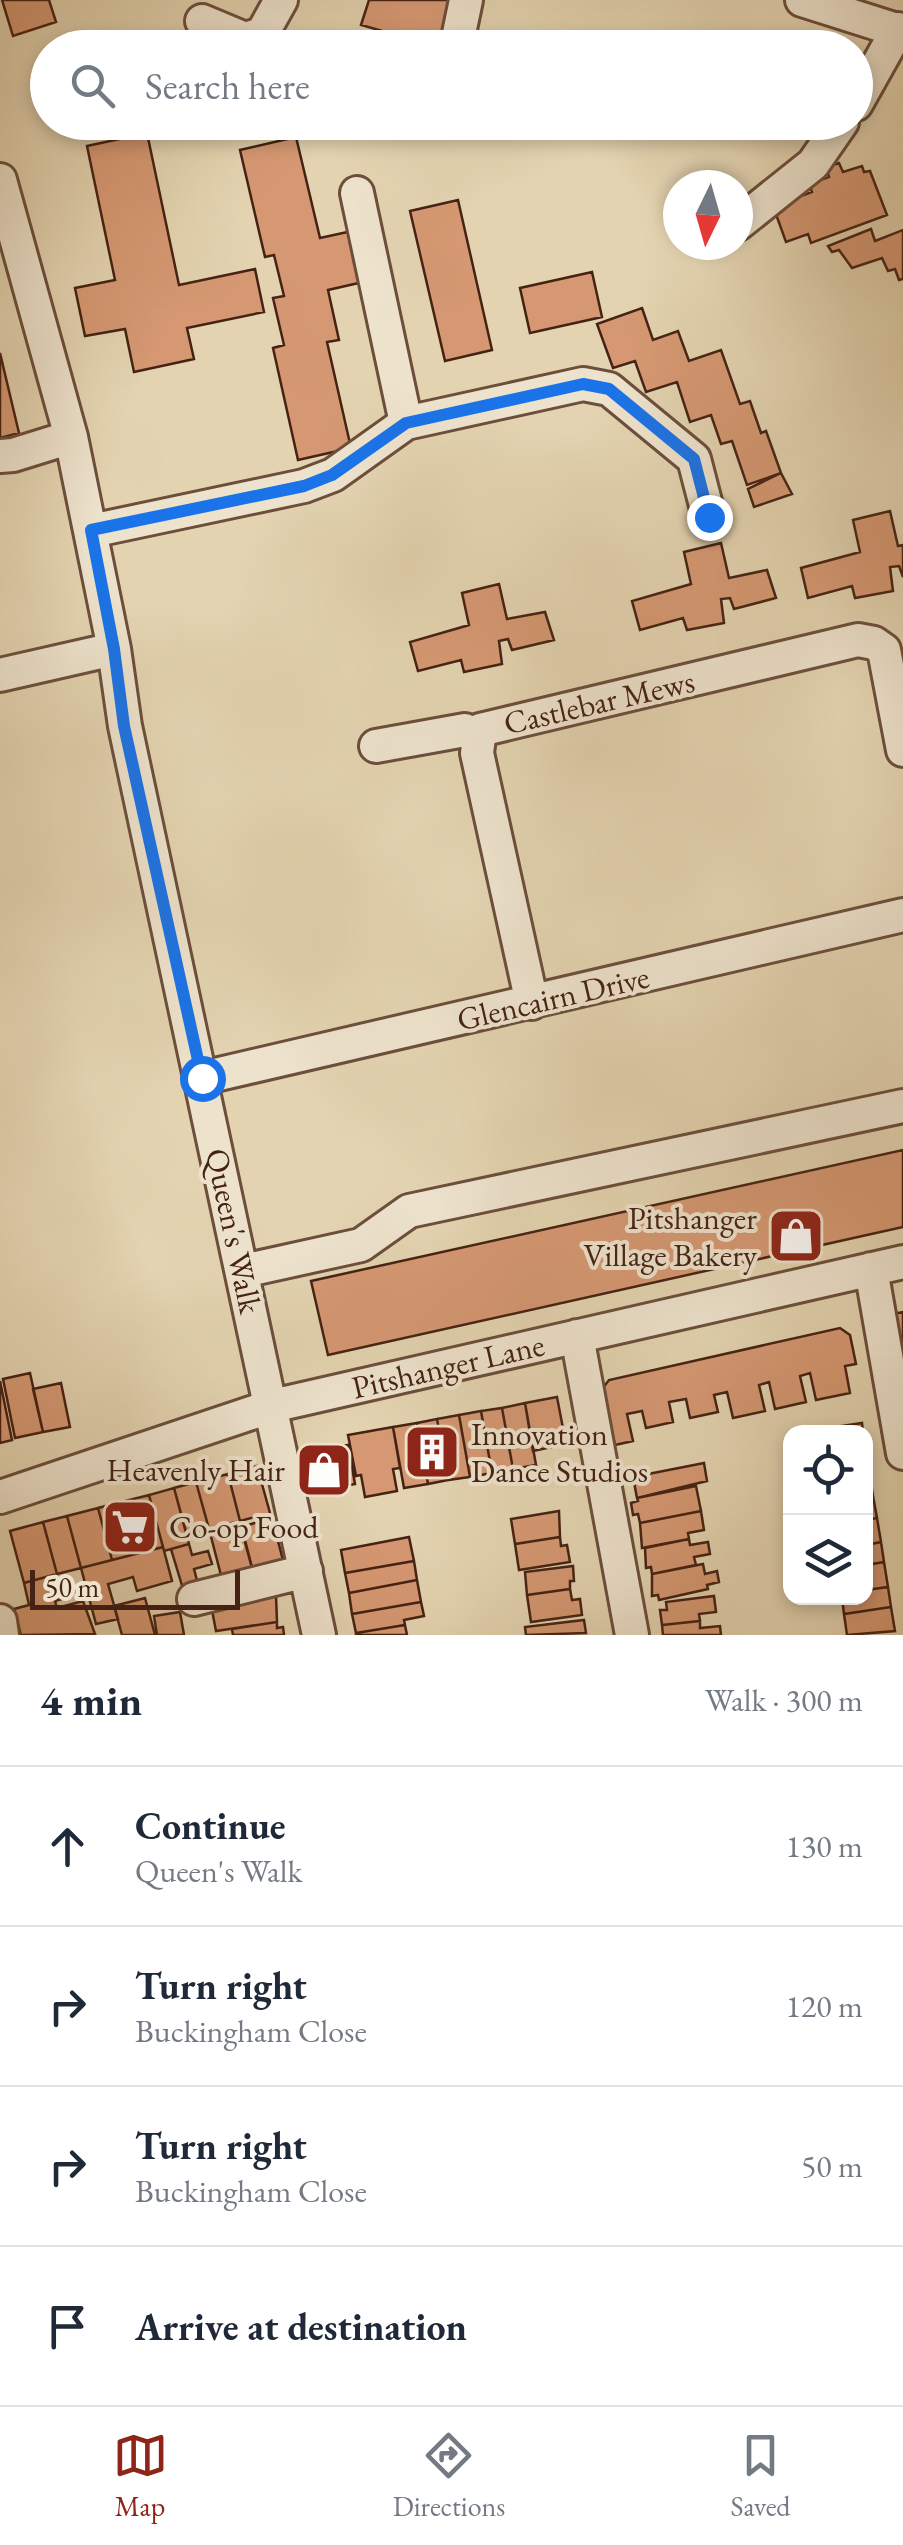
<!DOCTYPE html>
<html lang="en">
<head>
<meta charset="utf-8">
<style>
  :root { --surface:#fff; --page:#f6f6f7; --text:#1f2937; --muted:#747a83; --line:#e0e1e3; --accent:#8f2418 }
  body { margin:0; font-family:"EB Garamond",serif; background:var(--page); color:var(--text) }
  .controls { position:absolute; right:30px; bottom:30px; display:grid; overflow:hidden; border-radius:20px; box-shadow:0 5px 15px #0003 }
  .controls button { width:90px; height:90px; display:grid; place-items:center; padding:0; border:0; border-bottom:2px solid var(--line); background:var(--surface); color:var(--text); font:50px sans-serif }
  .compass { position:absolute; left:663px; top:170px; width:90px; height:90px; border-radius:50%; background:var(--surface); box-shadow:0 5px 15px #0003; rotate:185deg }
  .scale { position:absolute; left:30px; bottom:25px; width:210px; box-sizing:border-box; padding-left:10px; border:5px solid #452214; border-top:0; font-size:28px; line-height:35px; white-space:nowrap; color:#452214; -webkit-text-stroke:8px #ede2cc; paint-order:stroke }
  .stop { position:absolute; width:30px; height:30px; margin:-22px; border:8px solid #1a73e8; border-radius:50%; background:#fff }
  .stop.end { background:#1a73e8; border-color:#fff; box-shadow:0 2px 10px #0008 }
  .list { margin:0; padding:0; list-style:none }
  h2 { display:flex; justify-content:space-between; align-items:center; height:130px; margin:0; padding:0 40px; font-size:42px }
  h2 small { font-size:32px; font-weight:400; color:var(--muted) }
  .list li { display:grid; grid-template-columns:65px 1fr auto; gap:30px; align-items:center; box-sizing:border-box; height:160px; padding:0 40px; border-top:2px solid var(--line) }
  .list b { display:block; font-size:38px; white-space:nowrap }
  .list p { margin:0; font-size:32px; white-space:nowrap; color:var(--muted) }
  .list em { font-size:32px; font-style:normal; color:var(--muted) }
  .icon { flex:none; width:55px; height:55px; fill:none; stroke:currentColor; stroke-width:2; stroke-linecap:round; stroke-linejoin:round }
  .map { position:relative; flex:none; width:903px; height:1635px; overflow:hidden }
  .search { position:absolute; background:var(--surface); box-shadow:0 5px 15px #0003; left:30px; right:30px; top:30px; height:110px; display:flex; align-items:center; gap:25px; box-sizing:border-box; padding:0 35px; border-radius:55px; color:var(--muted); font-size:38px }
  .sheet { height:770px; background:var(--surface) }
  nav { display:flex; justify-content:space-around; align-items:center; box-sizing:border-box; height:140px; border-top:2px solid var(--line); background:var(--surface); font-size:28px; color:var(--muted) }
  nav a { display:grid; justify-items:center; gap:5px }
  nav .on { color:var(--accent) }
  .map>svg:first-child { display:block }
  .building { fill:#d59872; stroke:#452214; stroke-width:2.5 }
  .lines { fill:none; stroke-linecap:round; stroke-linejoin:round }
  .minor-casing { stroke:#6c4e3b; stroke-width:38 }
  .minor { stroke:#ede2cc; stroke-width:32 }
  .route { stroke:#1a73e8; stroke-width:12 }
  .labels { text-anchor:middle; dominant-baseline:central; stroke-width:8; stroke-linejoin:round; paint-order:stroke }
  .street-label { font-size:32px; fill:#452214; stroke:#ede2cc }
  .poi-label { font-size:32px; fill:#452214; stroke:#ede2cc; text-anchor:end }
</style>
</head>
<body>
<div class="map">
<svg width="903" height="1635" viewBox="0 0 903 1635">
  <rect width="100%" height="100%" fill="#e3d3b0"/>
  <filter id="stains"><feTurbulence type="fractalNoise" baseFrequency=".002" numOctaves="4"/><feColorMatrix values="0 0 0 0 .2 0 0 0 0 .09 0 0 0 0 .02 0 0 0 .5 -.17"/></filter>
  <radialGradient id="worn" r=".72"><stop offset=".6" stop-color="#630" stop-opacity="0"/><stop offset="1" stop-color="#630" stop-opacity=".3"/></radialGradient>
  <path class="building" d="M2,0H49L56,22L13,36Z
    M369,0H456L442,48L361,25Z
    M147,133L179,285L255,269L264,312L187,328L194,359L134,372L125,329L85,336L75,288L115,280L87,146Z
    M296,137L320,238L352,231L363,282L328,290L339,340L327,342L351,448L298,460L273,348L284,345L273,298L284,296L274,255L265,257L240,150Z
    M839,163L843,172L862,166L864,172L870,171L887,215L811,243L808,234L786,242L773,206L812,192L809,184L829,177L826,167Z
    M458,200L492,350L445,361L410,211Z
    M871,229L875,241L903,230V279L899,280L895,269L888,271L882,258L852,268L839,250L832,252L828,246Z
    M592,272L602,317L530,333L520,288Z
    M642,308L653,340L678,331L689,361L721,350L740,404L750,401L761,433L766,431L781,473L747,485L732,441L721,444L711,415L690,422L677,382L646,392L635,361L613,368L597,324Z
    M0,353L19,433L0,438Z
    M781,473L792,494L754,507L748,489Z
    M890,511L898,546L903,545V577L899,566L890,567L893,591L855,598L852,586L808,598L801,568L860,552L853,520Z
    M721,543L729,578L767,570L776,598L734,609L730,598L721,599L724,623L687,630L683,618L640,630L632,601L691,584L684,552Z
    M499,584L507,619L545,612L554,640L512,650L508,639L499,641L502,664L464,672L461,660L418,671L410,642L469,625L462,593Z
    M903,1150V1227L328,1355L311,1281Z
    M903,1312V1354L897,1356L888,1315Z
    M840,1328L850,1335L856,1364L845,1366L850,1393L816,1400L810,1373L800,1376L806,1402L775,1409L769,1382L759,1385L765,1411L733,1418L727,1392L714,1395L718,1412L690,1418L686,1399L669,1402L673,1422L646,1428L642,1411L627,1414L633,1441L615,1445L602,1389L609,1380Z
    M30,1373L43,1432L15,1438L3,1379Z
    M0,1381L12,1440L0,1443Z
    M61,1383L70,1427L43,1432L33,1389Z
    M557,1397L566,1444L533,1451L525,1403Z
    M525,1403L536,1465L513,1469L502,1408Z
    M502,1408L513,1469L492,1473L481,1411Z
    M481,1411L492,1473L470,1477L459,1415Z
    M459,1415L470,1477L448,1480L437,1419Z
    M437,1419L448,1480L428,1484L417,1423Z
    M417,1423L428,1484L404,1488L393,1427Z
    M862,1423L863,1432H815V1430Z
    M393,1427L400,1468L393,1469L397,1491L365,1497L361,1475L356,1476L348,1435Z
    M348,1445L355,1484L339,1487L331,1448Z
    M331,1448L339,1487L316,1491L308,1452Z
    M704,1463L707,1481L637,1498L633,1477Z
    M257,1466L270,1513L240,1521L228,1474Z
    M228,1474L240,1521L209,1529L196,1482Z
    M866,1477H870L873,1496L866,1497Z
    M196,1482L209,1529L187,1535L174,1488Z
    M696,1486L701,1511L640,1523L638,1514L633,1515L631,1503L638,1501L637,1498Z
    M174,1488L189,1544L164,1551L149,1495Z
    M149,1495L163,1547L112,1560L98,1508Z
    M873,1496L877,1518L866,1520V1497Z
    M98,1508L112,1560L81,1568L67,1516Z
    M559,1511L560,1537L515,1544L511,1519Z
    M701,1511L704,1530L688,1533L689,1539L642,1548L640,1523Z
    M67,1516L81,1568L57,1574L43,1522Z
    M272,1518L284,1564L253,1572L241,1527Z
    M877,1518L881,1542L866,1545V1520Z
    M240,1521L254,1575L223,1583L209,1529Z
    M43,1522L57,1574L24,1583L10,1531Z
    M409,1537L414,1561L345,1573L341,1550Z
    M560,1537L561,1546L567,1545L570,1562L519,1570L515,1544Z
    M689,1539L690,1545L708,1542L710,1554L694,1557L696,1565L652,1574L651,1567L646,1568L645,1548Z
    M881,1542L884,1562L866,1565V1545Z
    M189,1544L192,1555L208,1551L212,1564L194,1569L199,1588L184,1592L171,1549Z
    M163,1547L172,1581L137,1591L133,1577L108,1584L118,1619L96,1624L81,1568Z
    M414,1561L417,1580L349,1593L345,1573Z
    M884,1562L888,1587L866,1590V1565Z
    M703,1564L705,1574L717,1571L719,1582L707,1585L708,1589L659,1600L658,1595L652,1596V1574Z
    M573,1566L574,1581H570V1589L527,1595L525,1572Z
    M57,1574L58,1580L64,1578L69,1597L55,1601L57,1608L83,1601L95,1634L21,1635L14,1609L29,1605L24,1583Z
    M417,1580L421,1602L352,1614L349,1593Z
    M888,1587L891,1607L844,1614L842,1598H866V1590Z
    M570,1589L572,1600L580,1599L582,1615L531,1622L527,1595Z
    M276,1595L277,1622L216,1631L211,1605Z
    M714,1596L716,1612L699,1614L700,1621L662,1625L660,1610H667L666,1602Z
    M145,1598L155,1635H122L114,1606Z
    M421,1602L424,1616L404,1620L405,1625L356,1633L352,1614Z
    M891,1607L895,1631L847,1635L844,1614Z
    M180,1612L184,1635H157L154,1616Z
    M584,1620L586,1633L526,1635L525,1627Z
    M700,1621V1628L720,1626L721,1635H663L662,1625Z
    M277,1622V1628L283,1627L284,1635H233L232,1629Z
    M405,1625L407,1635H356V1633Z"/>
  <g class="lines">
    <g class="minor-casing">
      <path id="minor" d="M802,0L903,32
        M202,21L245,39L262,34L281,0
        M456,48L466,0
        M856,104L898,29
        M0,180L71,437L114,649L125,726L319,1635
        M357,193L406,423
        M738,224L813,164L842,122
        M0,456L13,455L71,437
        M91,531L304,486L333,475L406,423L583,384L609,389L694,459L709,517
        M0,675L114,649
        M376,746L465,730L479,739
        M532,1003L477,753L480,730L858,640L874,643L884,650L903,750
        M202,1078L903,915
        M871,1269L903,1453
        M243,1271L361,1245L409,1211L903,1106
        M577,1336L632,1635
        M0,1497L272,1406L903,1262
        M194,1599L306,1571
        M0,1621L2,1635"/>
    </g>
    <use href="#minor" class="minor"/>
  </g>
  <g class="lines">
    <path class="route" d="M202,1078L124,726L114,649L91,530L304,486L332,475L406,423L583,384L609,389L694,459L709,517"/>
  </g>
  <defs>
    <g id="shop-square" transform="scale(2.875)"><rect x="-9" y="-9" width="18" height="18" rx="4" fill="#8f2418" stroke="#ede2cc"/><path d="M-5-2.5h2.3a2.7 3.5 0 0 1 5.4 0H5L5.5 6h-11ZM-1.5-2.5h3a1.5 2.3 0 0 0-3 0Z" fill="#fff"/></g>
    <g id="building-square" transform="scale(2.875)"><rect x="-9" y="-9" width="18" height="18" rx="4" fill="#8f2418" stroke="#ede2cc"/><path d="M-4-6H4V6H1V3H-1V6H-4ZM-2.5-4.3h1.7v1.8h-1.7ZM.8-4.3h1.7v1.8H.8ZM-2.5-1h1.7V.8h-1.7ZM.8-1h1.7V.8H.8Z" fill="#fff"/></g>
    <g id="supermarket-square" transform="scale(2.875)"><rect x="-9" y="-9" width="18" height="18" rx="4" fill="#8f2418" stroke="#ede2cc"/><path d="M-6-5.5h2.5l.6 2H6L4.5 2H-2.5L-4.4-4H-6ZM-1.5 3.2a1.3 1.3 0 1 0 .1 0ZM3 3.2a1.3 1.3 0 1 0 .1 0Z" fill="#fff"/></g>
  </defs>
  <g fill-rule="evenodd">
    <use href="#shop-square" x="796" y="1236"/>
    <use href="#building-square" x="432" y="1452"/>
    <use href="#shop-square" x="324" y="1470"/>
    <use href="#supermarket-square" x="130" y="1527"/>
  </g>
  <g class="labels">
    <g class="street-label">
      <text transform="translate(599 702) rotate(-13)">Castlebar Mews</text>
      <text transform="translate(553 998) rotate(-13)">Glencairn Drive</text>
      <text transform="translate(234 1231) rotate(78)">Queen's Walk</text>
      <text transform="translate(448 1366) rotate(-13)">Pitshanger Lane</text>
    </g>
    <g class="poi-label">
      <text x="757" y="1218">Pitshanger<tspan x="757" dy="37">Village Bakery</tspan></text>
      <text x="471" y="1434" text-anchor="start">Innovation<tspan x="471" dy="37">Dance Studios</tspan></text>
      <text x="285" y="1470">Heavenly Hair</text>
      <text x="169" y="1527" text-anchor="start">Co-op Food</text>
    </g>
  </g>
  <rect width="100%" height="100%" filter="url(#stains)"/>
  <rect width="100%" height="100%" fill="url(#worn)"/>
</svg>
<div class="controls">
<button><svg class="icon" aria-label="locate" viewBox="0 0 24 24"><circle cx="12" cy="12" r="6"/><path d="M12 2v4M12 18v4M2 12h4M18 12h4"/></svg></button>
<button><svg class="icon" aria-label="layers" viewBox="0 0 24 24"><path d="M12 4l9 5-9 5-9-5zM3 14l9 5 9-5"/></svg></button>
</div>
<svg class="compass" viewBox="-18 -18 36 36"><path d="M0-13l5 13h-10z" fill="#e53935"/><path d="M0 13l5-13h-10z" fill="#747a83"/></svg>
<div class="scale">50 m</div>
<div class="stop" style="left:202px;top:1078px"></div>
<div class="stop end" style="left:709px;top:517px"></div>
<div class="search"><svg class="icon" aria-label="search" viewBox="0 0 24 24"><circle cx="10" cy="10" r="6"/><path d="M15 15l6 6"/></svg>Search here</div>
</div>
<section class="sheet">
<h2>4 min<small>Walk · 300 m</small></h2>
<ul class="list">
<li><svg class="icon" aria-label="ahead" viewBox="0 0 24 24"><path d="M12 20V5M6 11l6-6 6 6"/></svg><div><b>Continue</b><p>Queen's Walk</p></div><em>130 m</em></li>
<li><svg class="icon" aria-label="right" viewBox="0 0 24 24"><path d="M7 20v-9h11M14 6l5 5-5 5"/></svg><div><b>Turn right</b><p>Buckingham Close</p></div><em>120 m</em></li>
<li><svg class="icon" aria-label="right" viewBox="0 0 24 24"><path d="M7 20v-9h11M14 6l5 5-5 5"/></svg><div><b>Turn right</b><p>Buckingham Close</p></div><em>50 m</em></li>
<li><svg class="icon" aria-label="arrive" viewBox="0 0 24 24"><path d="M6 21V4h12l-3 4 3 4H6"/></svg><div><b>Arrive at destination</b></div></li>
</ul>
</section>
<nav>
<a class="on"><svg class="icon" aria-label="map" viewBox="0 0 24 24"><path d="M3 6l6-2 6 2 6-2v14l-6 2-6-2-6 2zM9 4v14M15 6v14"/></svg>Map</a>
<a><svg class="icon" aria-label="directions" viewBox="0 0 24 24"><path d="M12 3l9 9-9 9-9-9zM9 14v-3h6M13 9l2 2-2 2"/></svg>Directions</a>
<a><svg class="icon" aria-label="saved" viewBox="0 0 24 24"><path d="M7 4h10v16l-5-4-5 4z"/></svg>Saved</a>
</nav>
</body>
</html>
